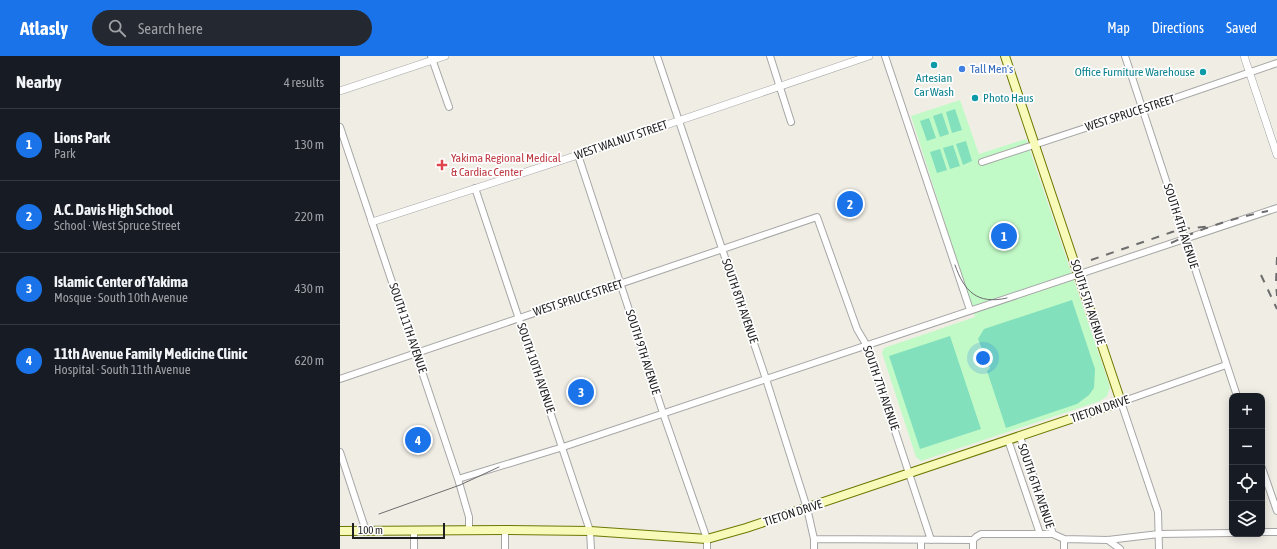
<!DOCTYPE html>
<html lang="en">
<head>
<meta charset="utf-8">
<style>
  :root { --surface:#171b24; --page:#242831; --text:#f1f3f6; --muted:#9ea1a6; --line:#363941; --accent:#1a73e8 }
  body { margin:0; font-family:"Asap Condensed",sans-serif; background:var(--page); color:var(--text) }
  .controls { position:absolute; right:12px; bottom:12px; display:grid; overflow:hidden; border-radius:8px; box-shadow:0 2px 10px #0003 }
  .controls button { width:36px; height:36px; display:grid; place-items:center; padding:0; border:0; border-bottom:1px solid var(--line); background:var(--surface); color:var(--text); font:20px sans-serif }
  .scale { position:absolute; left:12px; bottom:10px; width:93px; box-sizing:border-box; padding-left:4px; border:2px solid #1f1f1f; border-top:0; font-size:11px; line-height:14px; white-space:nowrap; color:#1f1f1f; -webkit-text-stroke:3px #fff; paint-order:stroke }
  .you { position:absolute; left:643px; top:302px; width:14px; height:14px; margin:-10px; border:3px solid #fff; border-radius:50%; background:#1a73e8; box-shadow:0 0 0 6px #1a73e833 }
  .badge { display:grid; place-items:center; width:26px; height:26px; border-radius:50%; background:var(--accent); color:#fff; font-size:13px; font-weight:700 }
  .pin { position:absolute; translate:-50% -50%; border:2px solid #fff; box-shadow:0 1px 4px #0006 }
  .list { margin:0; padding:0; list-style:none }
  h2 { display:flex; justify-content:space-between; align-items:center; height:52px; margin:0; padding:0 16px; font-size:17px }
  h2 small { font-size:13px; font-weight:400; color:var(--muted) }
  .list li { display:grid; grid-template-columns:26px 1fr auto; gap:12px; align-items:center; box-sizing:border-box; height:72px; padding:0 16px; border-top:1px solid var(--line) }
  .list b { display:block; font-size:15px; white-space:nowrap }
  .list p { margin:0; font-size:13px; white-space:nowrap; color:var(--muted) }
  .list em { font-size:13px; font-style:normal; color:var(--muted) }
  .icon { flex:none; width:22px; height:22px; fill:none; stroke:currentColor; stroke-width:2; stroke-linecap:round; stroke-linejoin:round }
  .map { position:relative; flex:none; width:937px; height:493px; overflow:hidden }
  header { display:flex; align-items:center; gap:24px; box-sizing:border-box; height:56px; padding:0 20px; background:var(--accent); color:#fff }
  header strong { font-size:19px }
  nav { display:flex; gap:22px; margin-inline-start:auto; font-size:14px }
  .search { width:280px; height:36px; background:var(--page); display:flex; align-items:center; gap:10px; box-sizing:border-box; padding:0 14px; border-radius:22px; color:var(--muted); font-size:15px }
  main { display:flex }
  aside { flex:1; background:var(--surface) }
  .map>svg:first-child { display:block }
  .park { fill:#c2fac7 }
  .pitch { fill:#82e0bc }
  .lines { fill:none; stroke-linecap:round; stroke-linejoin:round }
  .minor-casing { stroke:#a6a6a6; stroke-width:8 }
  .tertiary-casing { stroke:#a6a6a6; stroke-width:8 }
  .secondary-casing { stroke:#6d7903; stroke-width:10 }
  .minor { stroke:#fff; stroke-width:6 }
  .tertiary { stroke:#fff; stroke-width:7 }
  .secondary { stroke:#f7fab9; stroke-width:8 }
  .tram { stroke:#6d6d6d; stroke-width:1 }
  .rail { stroke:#6d6d6d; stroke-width:2; stroke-dasharray:8 8; stroke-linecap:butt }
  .culture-dot { fill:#0f9aa8; stroke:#fff; stroke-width:1.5 }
  .shop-dot { fill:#3f7fe0; stroke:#fff; stroke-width:1.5 }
  .health-dot { fill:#e0444e; stroke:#fff; stroke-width:1.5 }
  .labels { text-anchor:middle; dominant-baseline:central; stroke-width:3.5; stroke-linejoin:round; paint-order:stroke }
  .shop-label { font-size:12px; fill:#366cbe; stroke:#fff; text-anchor:start }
  .culture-label { font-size:12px; fill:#0d838f; stroke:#fff; text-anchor:end }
  .street-label { font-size:12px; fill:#1f1f1f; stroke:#fff }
  .health-label { font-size:12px; fill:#be3a42; stroke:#fff; text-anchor:start }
</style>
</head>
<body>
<header>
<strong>Atlasly</strong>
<div class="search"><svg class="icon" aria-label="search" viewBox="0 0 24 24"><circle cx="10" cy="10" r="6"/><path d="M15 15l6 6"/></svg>Search here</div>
<nav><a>Map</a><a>Directions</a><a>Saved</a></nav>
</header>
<main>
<aside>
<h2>Nearby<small>4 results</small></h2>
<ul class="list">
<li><span class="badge">1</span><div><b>Lions Park</b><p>Park</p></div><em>130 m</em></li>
<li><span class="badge">2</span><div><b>A.C. Davis High School</b><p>School · West Spruce Street</p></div><em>220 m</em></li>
<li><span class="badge">3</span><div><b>Islamic Center of Yakima</b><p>Mosque · South 10th Avenue</p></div><em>430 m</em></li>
<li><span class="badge">4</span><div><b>11th Avenue Family Medicine Clinic</b><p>Hospital · South 11th Avenue</p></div><em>620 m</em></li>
</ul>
</aside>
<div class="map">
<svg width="937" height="493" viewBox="0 0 937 493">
  <rect width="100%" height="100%" fill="#f0ede5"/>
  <path class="park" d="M620,44L639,98L686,83L770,331L767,340L760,345L581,405L576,401L542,297L544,292L635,261L571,60Z"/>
  <path class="pitch" d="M615,53L622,74L612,77L606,56Z
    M602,57L609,78L600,81L593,60Z
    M589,62L596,82L587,85L580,65Z
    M626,85L632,105L623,109L616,88Z
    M613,89L620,110L610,113L603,92Z
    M600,93L607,114L597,117L590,96Z
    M732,244L755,313L754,332L749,339L737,348L666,372L647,315L650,312L638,283L644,273Z
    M610,280L641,373L580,393L549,300Z"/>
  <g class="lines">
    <g class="minor-casing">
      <path id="minor" d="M91,0L109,51
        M317,0L426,323L467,452L474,483V493
        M430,0L451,66
        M545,0L630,254
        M785,0L897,340
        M0,71L118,423L129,461V475
        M238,99L323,357L367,483V493
        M642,106L803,53L937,7
        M135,132L250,475L251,493
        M0,323L477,161L517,273L527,290L591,484
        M680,381L713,478
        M668,384L700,478
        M0,396L26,475
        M922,412L937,455
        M118,423L223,391L937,152
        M165,474V493
        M922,476H937
        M474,483L633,484L636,481L641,478H713L724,483L768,484L819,478L892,477
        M724,483V493
        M581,484V493
        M768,484L780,493
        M74,493V475
        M633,493V484
        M819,493L818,456L781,346L886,309"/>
    </g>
    <g class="tertiary-casing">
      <path id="tertiary" d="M904,0L937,99
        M0,35L105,0
        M32,166L238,99L529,0"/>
    </g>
    <g class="secondary-casing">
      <path id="secondary" d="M0,475L165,474L250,475L367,483L406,472L781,346L665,0"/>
    </g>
    <use href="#minor" class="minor"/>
    <use href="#tertiary" class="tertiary"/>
    <use href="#secondary" class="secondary"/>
    <path class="tram" d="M615,209C624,235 637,249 667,242
      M39,458L120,429L159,411"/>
    <path class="rail" d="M831,187C862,172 894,162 928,155
      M937,201L936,227L937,240
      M751,204L832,176L842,173L873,170
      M921,219L937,253"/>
  </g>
  <g class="culture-dot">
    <circle cx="594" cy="9" r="4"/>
    <circle cx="863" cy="16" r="4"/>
    <circle cx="635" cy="42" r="4"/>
  </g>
  <circle class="shop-dot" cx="622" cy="13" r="4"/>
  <path class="health-dot" d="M100 103h4v4h4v4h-4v4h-4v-4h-4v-4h4z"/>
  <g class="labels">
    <g class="shop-label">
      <text x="630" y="13">Tall Men's</text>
    </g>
    <g class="culture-label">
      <text x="855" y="16">Office Furniture Warehouse</text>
      <text x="594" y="22" text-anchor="middle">Artesian<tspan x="594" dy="14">Car Wash</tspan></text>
      <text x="643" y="42" text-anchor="start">Photo Haus</text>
    </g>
    <g class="street-label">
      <text transform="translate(790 57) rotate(-18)">WEST SPRUCE STREET</text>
      <text transform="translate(281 84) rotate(-19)">WEST WALNUT STREET</text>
      <text transform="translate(841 170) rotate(72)">SOUTH 4TH AVENUE</text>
      <text transform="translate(238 242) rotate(-18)">WEST SPRUCE STREET</text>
      <text transform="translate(400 245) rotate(71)">SOUTH 8TH AVENUE</text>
      <text transform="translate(748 246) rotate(72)">SOUTH 5TH AVENUE</text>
      <text transform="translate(68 272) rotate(71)">SOUTH 11TH AVENUE</text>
      <text transform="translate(303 296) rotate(72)">SOUTH 9TH AVENUE</text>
      <text transform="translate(196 312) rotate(71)">SOUTH 10TH AVENUE</text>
      <text transform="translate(541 332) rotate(71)">SOUTH 7TH AVENUE</text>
      <text transform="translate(760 353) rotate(-19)">TIETON DRIVE</text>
      <text transform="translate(696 430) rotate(71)">SOUTH 6TH AVENUE</text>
      <text transform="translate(453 457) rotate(-18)">TIETON DRIVE</text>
    </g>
    <g class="health-label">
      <text x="111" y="102">Yakima Regional Medical<tspan x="111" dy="14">&amp; Cardiac Center</tspan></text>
    </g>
  </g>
</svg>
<div class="controls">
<button>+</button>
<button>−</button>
<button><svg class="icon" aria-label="locate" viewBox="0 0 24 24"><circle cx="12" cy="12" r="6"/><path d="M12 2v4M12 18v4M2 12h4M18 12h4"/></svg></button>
<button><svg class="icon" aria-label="layers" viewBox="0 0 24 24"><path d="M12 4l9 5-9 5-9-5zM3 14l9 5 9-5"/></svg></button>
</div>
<div class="scale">100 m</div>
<div class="you"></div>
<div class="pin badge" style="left:664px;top:180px">1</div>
<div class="pin badge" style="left:510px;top:148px">2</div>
<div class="pin badge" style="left:241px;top:336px">3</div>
<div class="pin badge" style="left:78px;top:384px">4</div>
</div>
</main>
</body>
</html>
